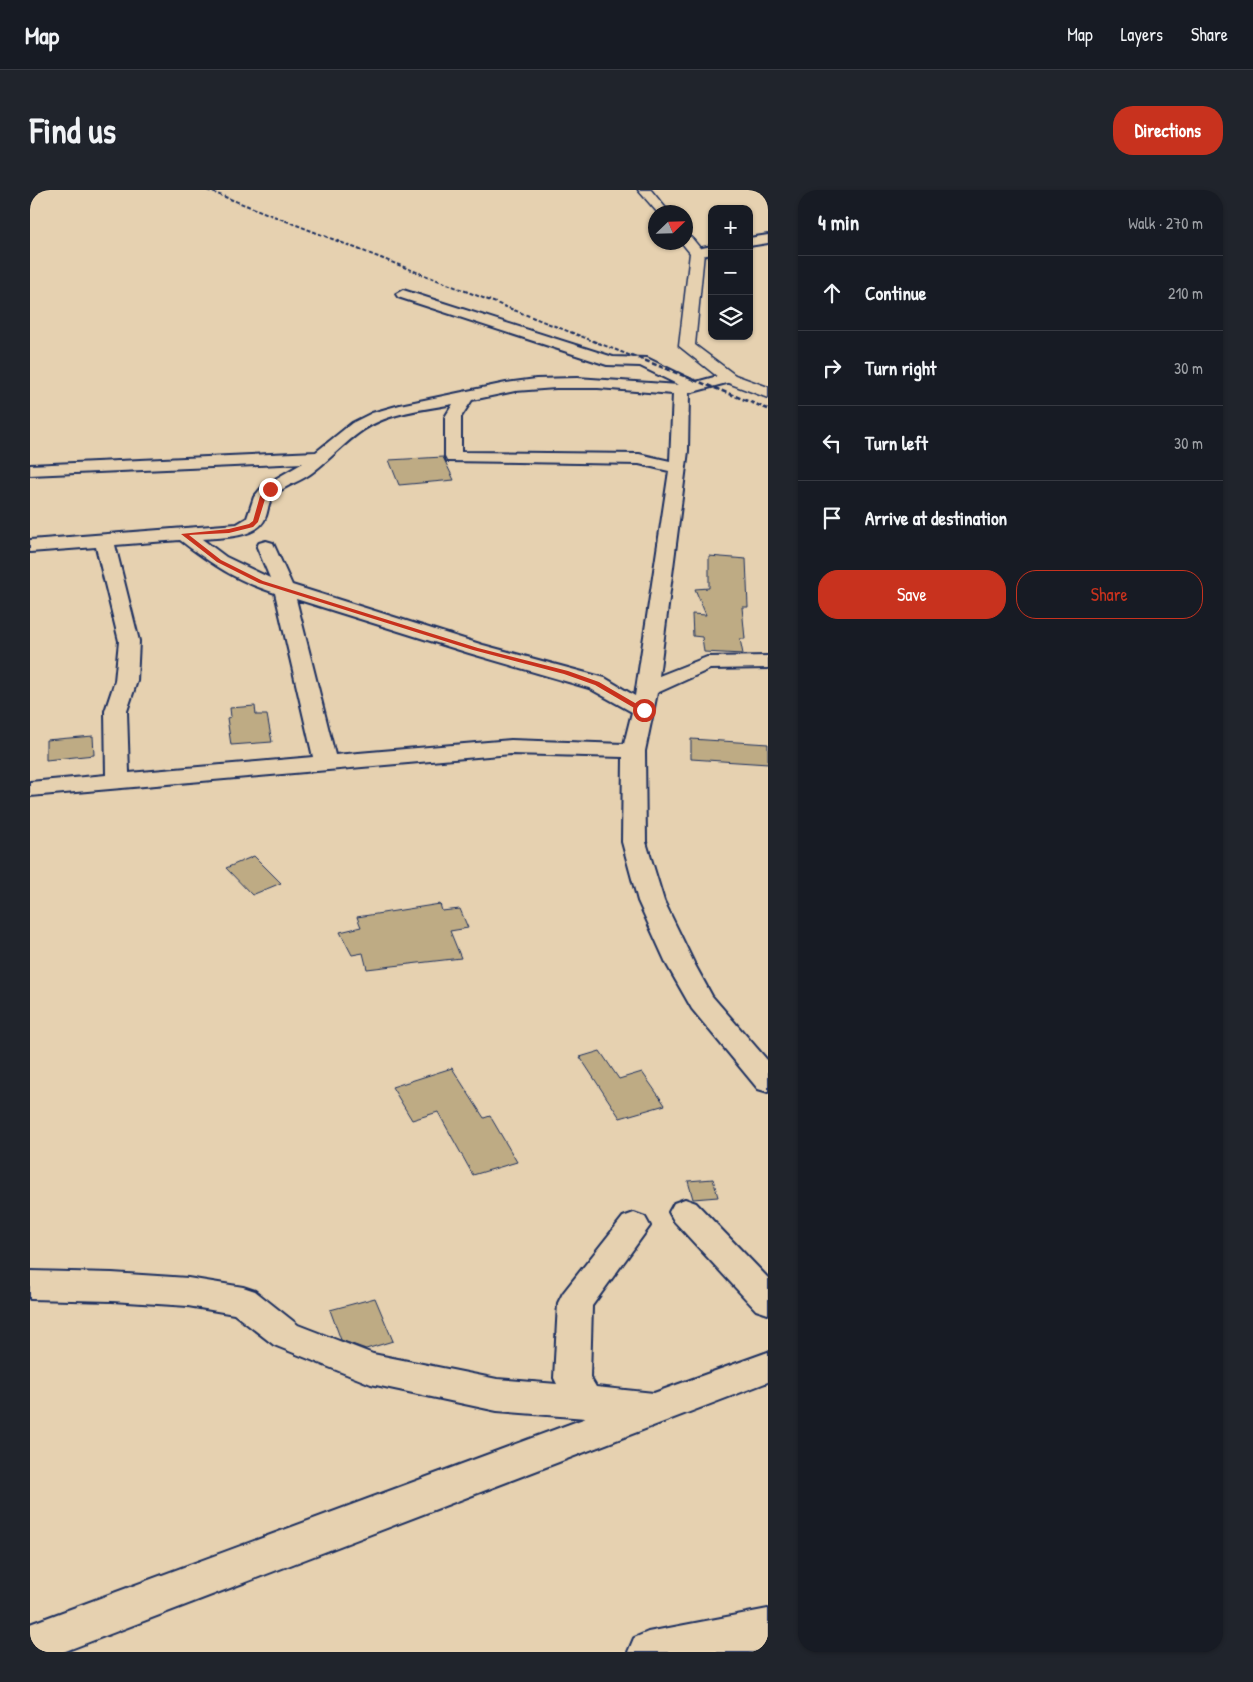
<!DOCTYPE html>
<html lang="en">
<head>
<meta charset="utf-8">
<style>
  :root { --surface:#171b24; --page:#20242c; --text:#f1f3f6; --muted:#9ea1a6; --line:#363941; --accent:#c8321e }
  body { margin:0; font-family:"Patrick Hand",sans-serif; background:var(--page); color:var(--text) }
  .controls { position:absolute; right:15px; top:15px; display:grid; overflow:hidden; border-radius:10px; box-shadow:0 1px 4px #0004 }
  .controls button { width:45px; height:45px; display:grid; place-items:center; padding:0; border:0; border-bottom:1px solid var(--line); background:var(--surface); color:var(--text); font:25px sans-serif }
  .compass { position:absolute; left:618px; top:15px; width:45px; height:45px; border-radius:50%; background:var(--surface); box-shadow:0 1px 4px #0004; rotate:67deg }
  .stop { position:absolute; width:15px; height:15px; margin:-11px; border:4px solid #c8321e; border-radius:50%; background:#fff }
  .stop.end { background:#c8321e; border-color:#fff; box-shadow:0 1px 5px #0008 }
  .list { margin:0; padding:0; list-style:none }
  h2 { display:flex; justify-content:space-between; align-items:center; height:65px; margin:0; padding:0 20px; font-size:21px }
  h2 small { font-size:16px; font-weight:400; color:var(--muted) }
  .list li { display:grid; grid-template-columns:32px 1fr auto; gap:15px; align-items:center; box-sizing:border-box; height:75px; padding:0 20px; border-top:1px solid var(--line) }
  .list b { display:block; font-size:19px; white-space:nowrap }
  .list em { font-size:16px; font-style:normal; color:var(--muted) }
  .actions { display:flex; gap:10px; padding:15px 20px }
  .actions a { flex:1; padding:11px 0; border:1px solid var(--accent); border-radius:20px; text-align:center; font-size:18px; color:var(--accent) }
  .actions .main { background:var(--accent); color:#fff }
  .icon { flex:none; width:28px; height:28px; fill:none; stroke:currentColor; stroke-width:2; stroke-linecap:round; stroke-linejoin:round }
  .map { position:relative; flex:none; width:738px; height:1462px; overflow:hidden; border-radius:20px }
  header { display:flex; align-items:center; gap:30px; box-sizing:border-box; height:70px; padding:0 25px; background:var(--surface); border-bottom:1px solid var(--line) }
  header strong { font-size:24px }
  nav { display:flex; gap:28px; margin-inline-start:auto; font-size:18px }
  .intro { display:flex; align-items:center; justify-content:space-between; box-sizing:border-box; height:120px; padding:0 30px }
  h1 { margin:0; font-size:35px }
  .button { padding:12px 22px; border-radius:20px; background:var(--accent); color:#fff; font-size:18px; font-weight:700 }
  main { display:flex; gap:30px; padding:0 30px }
  aside { flex:1; background:var(--surface); border-radius:20px; box-shadow:0 1px 4px #0004 }
  .map>svg:first-child { display:block }
  .building { fill:#beab84; stroke:#1b2f5e }
  .lines { fill:none; stroke-linecap:round; stroke-linejoin:round }
  .minor-casing { stroke:#1b2f5e; stroke-width:4 }
  .primary-casing { stroke:#1b2f5e; stroke-width:3 }
  .minor { fill:#e6d1b0; fill-rule:evenodd }
  .primary { fill:#e6d1b0; fill-rule:evenodd }
  .rail-far1 { stroke:#1b2f5e; stroke-width:2; stroke-dasharray:4 2; stroke-linecap:butt }
  .rail { stroke:#1b2f5e; stroke-width:2.5; stroke-dasharray:5 2.5; stroke-linecap:butt }
  .route { fill:#c8321e }
</style>
</head>
<body>
<header>
<strong>Map</strong>
<nav><a>Map</a><a>Layers</a><a>Share</a></nav>
</header>
<div class="intro"><h1>Find us</h1><a class="button">Directions</a></div>
<main>
<div class="map">
<svg width="738" height="1462" viewBox="0 0 738 1462">
  <rect width="100%" height="100%" fill="#e6d1b0"/>
  <filter id="ink" filterUnits="userSpaceOnUse"><feTurbulence type="fractalNoise" baseFrequency=".02" numOctaves="2"/><feDisplacementMap in="SourceGraphic" scale="10" xChannelSelector="R" yChannelSelector="G"/><feConvolveMatrix kernelMatrix="1 2 1 2 8 2 1 2 1" color-interpolation-filters="sRGB"/></filter>
  <g filter="url(#ink)">
    <path class="building" d="M413,267L424,290L369,295L359,270Z
      M679,366L716,369L718,417H712L715,449H710L713,464L674,462L672,447L663,446L662,424L676,425L665,399L679,398Z
      M225,516L226,525H237L242,552L201,555L197,528L201,527L200,518Z
      M63,546L64,565L16,570V550Z
      M661,549L738,554V574L661,569Z
      M224,666L251,693L222,705L196,678Z
      M410,714L412,721L430,719L438,738L420,741L431,768L337,779L333,763L322,765L310,742L331,737L327,727Z
      M570,861L589,889L612,882L635,915L590,928L550,867Z
      M422,878L454,928L460,926L487,972L443,985L408,922L382,930L362,897Z
      M683,989L688,1007L663,1009L658,991Z
      M345,1108L363,1151L336,1159L311,1150L300,1120Z"/>
    <g class="lines">
      <g class="minor-casing">
        <path id="minor" d="M738,45V53L719,56V48Z
          M682,56V64L667,67L661,63L662,60Z
          M373,100L583,167L617,168L666,192L699,183L704,185L707,188L704,191L659,203L658,261L629,486L677,467L738,466V478L680,479L627,503L615,561L616,652L634,711L665,775L682,806L738,871V902L728,899L662,819L637,775L608,711L592,652L593,567L481,564L0,606V592L76,585L75,521L85,491L89,451L66,357L0,362V350L207,334L217,328L224,307L233,296L273,273L0,285V275L286,262L322,233L342,223L370,215L476,193L506,189L547,188L649,195L610,176L577,175L368,107L366,104ZM526,198H568L643,204L640,271L609,264L431,262V227L442,210L485,201ZM423,214L415,227V267L417,271L609,274L639,281L605,506L575,488L453,455L262,395L243,353L236,351L229,353L227,357L240,388L196,367L172,349C191,347 229,349 236,326C239,317 238,309 247,303C258,294 272,291 283,282C300,269 315,252 333,240C359,222 393,220 423,214ZM150,350C181,374 207,391 245,403L283,567L99,583L97,521L107,491L109,451L85,355ZM266,409L439,463L559,498L602,522L594,554L481,550L305,565Z
          M655,1009L666,1013L738,1088V1124L726,1120L644,1031L639,1022L644,1013Z
          M604,1023L615,1027L620,1036L562,1116L560,1187L566,1197L624,1203L738,1162V1192L33,1462H0V1434L556,1228L467,1221L341,1194L244,1155L204,1124L158,1116L82,1111L0,1109V1081L82,1083L158,1088L213,1097L225,1101L268,1135L343,1164L467,1189L527,1194L524,1188L528,1113L533,1103L593,1027Z
          M738,1419V1459L723,1462H598L604,1448L618,1442Z"/>
      </g>
      <g class="primary-casing">
        <path id="primary" d="M608,0H621L639,22H627Z
          M656,46L661,47L674,63L665,155L705,185L738,197V208L693,191L649,156L660,63L651,52H656Z"/>
      </g>
      <use href="#minor" class="minor"/>
      <use href="#primary" class="primary"/>
      <path class="rail-far1" d="M177,0L604,167"/>
      <path class="rail" d="M601,165L738,219"/>
    </g>
  </g>
  <path class="route" d="M239,298L243,299L236,306L228,332L223,337L199,343L159,345L191,370L233,391L448,458L538,481L569,492L617,520L611,522L565,495L534,484L443,460L229,393L187,372L151,344L199,339L219,334L223,331L230,306Z"/>
</svg>
<div class="controls">
<button>+</button>
<button>−</button>
<button><svg class="icon" aria-label="layers" viewBox="0 0 24 24"><path d="M12 4l9 5-9 5-9-5zM3 14l9 5 9-5"/></svg></button>
</div>
<svg class="compass" viewBox="-18 -18 36 36"><path d="M0-13l5 13h-10z" fill="#e53935"/><path d="M0 13l5-13h-10z" fill="#9ea1a6"/></svg>
<div class="stop" style="left:614px;top:520px"></div>
<div class="stop end" style="left:240px;top:299px"></div>
</div>
<aside>
<h2>4 min<small>Walk · 270 m</small></h2>
<ul class="list">
<li><svg class="icon" aria-label="ahead" viewBox="0 0 24 24"><path d="M12 20V5M6 11l6-6 6 6"/></svg><div><b>Continue</b></div><em>210 m</em></li>
<li><svg class="icon" aria-label="right" viewBox="0 0 24 24"><path d="M7 20v-9h11M14 6l5 5-5 5"/></svg><div><b>Turn right</b></div><em>30 m</em></li>
<li><svg class="icon" aria-label="left" viewBox="0 0 24 24"><path d="M17 20v-9H6M10 6l-5 5 5 5"/></svg><div><b>Turn left</b></div><em>30 m</em></li>
<li><svg class="icon" aria-label="arrive" viewBox="0 0 24 24"><path d="M6 21V4h12l-3 4 3 4H6"/></svg><div><b>Arrive at destination</b></div></li>
</ul>
<div class="actions"><a class="main">Save</a><a>Share</a></div>
</aside>
</main>
</body>
</html>
